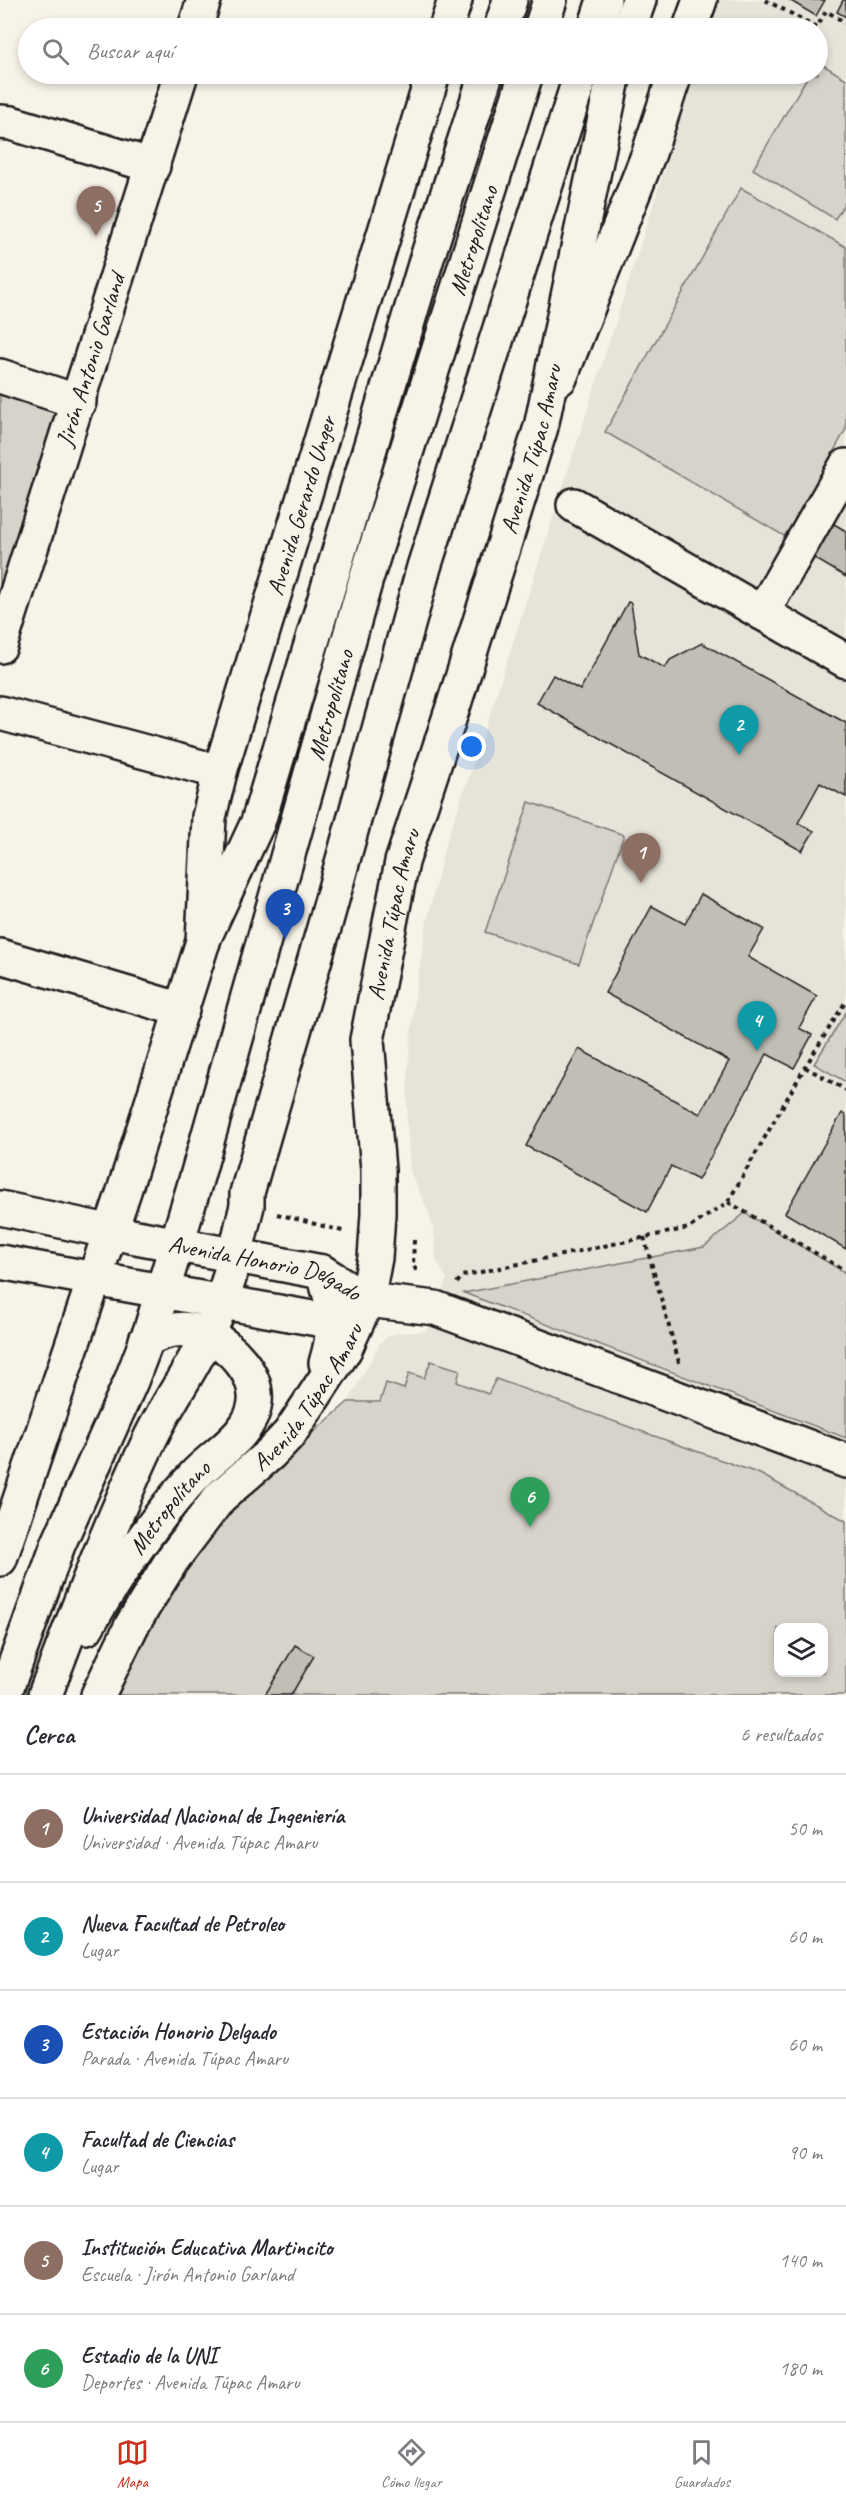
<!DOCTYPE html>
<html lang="es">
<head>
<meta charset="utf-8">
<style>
  :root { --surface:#fff; --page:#f2f2f3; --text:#2b2b33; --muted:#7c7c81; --line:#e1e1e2; --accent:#c8321e }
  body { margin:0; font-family:Caveat,sans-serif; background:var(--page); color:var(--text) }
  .controls { position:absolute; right:18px; bottom:18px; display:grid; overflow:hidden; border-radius:12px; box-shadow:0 3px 9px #0003 }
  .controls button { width:54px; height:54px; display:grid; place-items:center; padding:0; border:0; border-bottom:2px solid var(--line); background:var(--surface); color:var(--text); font:30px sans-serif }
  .you { position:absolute; left:472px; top:747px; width:21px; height:21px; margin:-15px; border:4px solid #fff; border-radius:50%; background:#1a73e8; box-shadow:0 0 0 9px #1a73e833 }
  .badge { display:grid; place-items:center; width:39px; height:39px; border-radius:50%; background:var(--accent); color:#fff; font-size:20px; font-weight:700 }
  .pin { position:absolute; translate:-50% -50px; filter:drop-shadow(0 2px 3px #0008) }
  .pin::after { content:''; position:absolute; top:32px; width:21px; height:18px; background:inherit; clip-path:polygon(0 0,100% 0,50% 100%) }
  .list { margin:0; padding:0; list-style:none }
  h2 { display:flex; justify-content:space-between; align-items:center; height:78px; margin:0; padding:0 24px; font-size:26px }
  h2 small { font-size:20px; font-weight:400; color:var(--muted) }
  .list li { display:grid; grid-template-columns:39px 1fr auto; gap:18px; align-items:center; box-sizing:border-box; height:108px; padding:0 24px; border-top:2px solid var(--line) }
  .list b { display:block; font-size:22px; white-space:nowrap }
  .list p { margin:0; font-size:20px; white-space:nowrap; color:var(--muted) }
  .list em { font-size:20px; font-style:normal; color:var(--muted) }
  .icon { flex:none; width:33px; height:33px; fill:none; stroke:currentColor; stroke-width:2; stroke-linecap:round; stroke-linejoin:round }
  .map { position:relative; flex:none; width:846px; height:1695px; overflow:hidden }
  .search { position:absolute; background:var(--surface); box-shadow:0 3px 9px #0003; left:18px; right:18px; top:18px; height:66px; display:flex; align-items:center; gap:15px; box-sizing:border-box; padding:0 21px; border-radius:33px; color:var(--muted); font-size:22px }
  .sheet { height:726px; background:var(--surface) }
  nav { display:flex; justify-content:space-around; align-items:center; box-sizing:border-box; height:84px; border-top:2px solid var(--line); background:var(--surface); font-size:16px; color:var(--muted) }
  nav a { display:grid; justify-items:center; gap:3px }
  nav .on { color:var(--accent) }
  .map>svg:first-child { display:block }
  .built { fill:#e6e3d9; fill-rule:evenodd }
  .green { fill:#d7d3cb; stroke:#7a7874; stroke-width:1.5; fill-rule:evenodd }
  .building { fill:#c0beb5; stroke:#1c1c1c; stroke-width:1.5 }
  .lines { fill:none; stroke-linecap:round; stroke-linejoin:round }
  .minor-casing { stroke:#1c1c1c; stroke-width:38 }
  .major-casing { stroke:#1c1c1c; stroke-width:38 }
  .path { stroke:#1c1c1c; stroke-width:4; stroke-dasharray:4.5 4.5; stroke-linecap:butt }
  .minor { stroke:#f7f3e8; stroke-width:33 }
  .major { stroke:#f7f3e8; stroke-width:33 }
  .labels { text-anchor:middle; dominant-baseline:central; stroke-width:4.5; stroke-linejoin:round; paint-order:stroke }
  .street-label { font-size:24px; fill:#1c1c1c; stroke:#f7f3e8 }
</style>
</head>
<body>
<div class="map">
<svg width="846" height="1695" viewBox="0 0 846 1695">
  <rect width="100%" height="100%" fill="#f7f3e8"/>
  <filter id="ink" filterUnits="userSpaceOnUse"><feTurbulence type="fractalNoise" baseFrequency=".0167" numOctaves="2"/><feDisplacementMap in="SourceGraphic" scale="12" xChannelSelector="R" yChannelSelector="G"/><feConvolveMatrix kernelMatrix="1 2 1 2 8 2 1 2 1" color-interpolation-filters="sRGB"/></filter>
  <g filter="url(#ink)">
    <path class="built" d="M719,0H846V1695H117L179,1580L243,1494L348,1402L380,1343L388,1336L398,1333L426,1331L447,1279L436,1260L435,1237L429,1213L410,1171L407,1124L408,1070L414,1002L427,921L445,846L484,733L695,74H818V28H710ZM778,1628H824V1672H778Z"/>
    <path class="green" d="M818,62L846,79V201L835,219L753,169L809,74H818Z
      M741,188L846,247V429L786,537L605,432Z
      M0,386L61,405L0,597Z
      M529,802L624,835L579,964L485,932Z
      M846,1012V1082L814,1064Z
      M745,1213L846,1273V1438L464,1293L704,1247Z
      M431,1361L460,1370L457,1382L488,1394L496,1379L760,1474L846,1521V1695H117L162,1607L209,1533L243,1494L348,1402H380L386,1383L404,1389L409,1373L424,1378ZM778,1628H824V1672H778Z"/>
    <path class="building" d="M789,0H825L816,16Z
      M843,0H846V17L837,12Z
      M829,521L846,531V577L809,555Z
      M628,602L631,603L639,654L665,668L670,660L702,643L846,723V797L820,783L798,823L814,831L802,851L537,703L553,675L580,690Z
      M701,894L764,929L748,957L817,996L799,1028L812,1035L794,1068L767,1054L698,1180L671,1166L647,1212L526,1146L579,1049L700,1114L729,1061L605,993L652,906L685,924Z
      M842,1113L846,1116V1249L785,1213Z
      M295,1645L314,1656L291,1695H265Z"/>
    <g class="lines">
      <g class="minor-casing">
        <g id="minor">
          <path d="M195,28L204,0"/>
          <path d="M446,28L455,0"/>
          <path d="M541,28L550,0"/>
          <path d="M595,28L604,0"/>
          <path d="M690,28L700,0"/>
          <path d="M0,122L11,123L153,166"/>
          <path d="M0,376L79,402"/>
          <path d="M560,378L649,153L675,74"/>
          <path d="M574,505L846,661"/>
          <path d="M762,613L846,466"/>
          <path id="s1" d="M0,646L181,74"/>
          <path d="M0,713L220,772"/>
          <path id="s2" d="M203,942L209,817L220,772L433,74"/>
          <path d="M0,956L182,1010"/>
          <path id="s3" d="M0,1208L131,1236L322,1272L367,1300L435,1308L846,1461"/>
          <path d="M0,1262L334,1322L355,1308"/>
          <path id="s4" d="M86,1628C118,1574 152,1521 195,1475C215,1454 252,1434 255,1402C258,1374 231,1346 207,1335C186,1325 166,1329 146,1340"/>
          <path id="s5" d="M4,1695L58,1545L131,1381L151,1329L196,1180L366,579L526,74"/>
          <path d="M45,1695C77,1609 110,1524 149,1441C168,1400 197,1363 214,1321C230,1285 237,1244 247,1206V1193L326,921L424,567L581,74"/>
        </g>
      </g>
      <g class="major-casing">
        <g id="major">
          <path d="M501,28L510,0"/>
          <path d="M629,28L639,0"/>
          <path d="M322,1272C336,1302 336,1332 326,1363"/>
          <path d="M0,1559L124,1191L204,938L258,822L426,261L486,74"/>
          <path id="s6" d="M98,1695L132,1625L172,1560L220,1497L271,1453L290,1433L345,1349L367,1300L375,1258L378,1214V1170L367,1040L402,862L454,704L541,427L614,74"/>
        </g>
      </g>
      <path class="path" d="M765,0L817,27L826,11L846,23
        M805,1067L846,1090
        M728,1202L846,1271
        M277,1214L346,1232
        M644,1237L680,1366
        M414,1240L413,1264L418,1274
        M457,1283L462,1276L689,1228L728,1202L805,1067L846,1001"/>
      <use href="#minor" class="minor"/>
      <use href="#major" class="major"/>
    </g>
  </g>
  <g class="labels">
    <g class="street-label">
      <text stroke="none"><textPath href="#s5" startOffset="1530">Metropolitano</textPath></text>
      <text stroke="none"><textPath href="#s1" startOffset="300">Jirón Antonio Garland</textPath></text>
      <text stroke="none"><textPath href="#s6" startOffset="1358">Avenida Túpac Amaru</textPath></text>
      <text stroke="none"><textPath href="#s2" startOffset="450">Avenida Gerardo Unger</textPath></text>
      <text stroke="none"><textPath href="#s5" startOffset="1044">Metropolitano</textPath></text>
      <text stroke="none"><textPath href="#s6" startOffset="872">Avenida Túpac Amaru</textPath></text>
      <text stroke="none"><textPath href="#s3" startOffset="272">Avenida Honorio Delgado</textPath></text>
      <text stroke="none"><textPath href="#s6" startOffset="368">Avenida Túpac Amaru</textPath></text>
      <text stroke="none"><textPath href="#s4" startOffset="147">Metropolitano</textPath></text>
    </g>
  </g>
</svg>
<div class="controls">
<button><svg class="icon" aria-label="layers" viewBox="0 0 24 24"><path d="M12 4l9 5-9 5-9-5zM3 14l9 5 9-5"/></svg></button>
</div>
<div class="you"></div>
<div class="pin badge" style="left:641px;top:883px;background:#8d6e63">1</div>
<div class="pin badge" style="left:739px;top:755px;background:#0f9aa8">2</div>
<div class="pin badge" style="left:285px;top:939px;background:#1a4fb4">3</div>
<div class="pin badge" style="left:757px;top:1051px;background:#0f9aa8">4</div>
<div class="pin badge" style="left:96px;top:236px;background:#8d6e63">5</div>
<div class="pin badge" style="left:530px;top:1527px;background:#2e9e5b">6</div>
<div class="search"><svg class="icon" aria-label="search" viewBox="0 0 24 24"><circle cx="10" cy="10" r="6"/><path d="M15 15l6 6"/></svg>Buscar aquí</div>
</div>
<section class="sheet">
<h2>Cerca<small>6 resultados</small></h2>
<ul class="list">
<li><span class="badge" style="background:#8d6e63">1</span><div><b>Universidad Nacional de Ingeniería</b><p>Universidad · Avenida Túpac Amaru</p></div><em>50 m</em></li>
<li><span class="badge" style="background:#0f9aa8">2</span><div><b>Nueva Facultad de Petroleo</b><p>Lugar</p></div><em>60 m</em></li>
<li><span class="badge" style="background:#1a4fb4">3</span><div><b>Estación Honorio Delgado</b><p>Parada · Avenida Túpac Amaru</p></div><em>60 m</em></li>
<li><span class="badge" style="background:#0f9aa8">4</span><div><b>Facultad de Ciencias</b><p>Lugar</p></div><em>90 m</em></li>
<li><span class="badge" style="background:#8d6e63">5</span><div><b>Institución Educativa Martincito</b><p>Escuela · Jirón Antonio Garland</p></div><em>140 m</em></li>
<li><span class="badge" style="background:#2e9e5b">6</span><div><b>Estadio de la UNI</b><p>Deportes · Avenida Túpac Amaru</p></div><em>180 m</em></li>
</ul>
</section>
<nav>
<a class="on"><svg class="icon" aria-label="map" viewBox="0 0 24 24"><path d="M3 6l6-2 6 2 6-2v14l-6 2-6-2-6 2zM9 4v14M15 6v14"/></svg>Mapa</a>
<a><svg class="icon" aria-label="directions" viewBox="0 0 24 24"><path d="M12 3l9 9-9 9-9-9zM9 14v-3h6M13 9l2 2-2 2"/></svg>Cómo llegar</a>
<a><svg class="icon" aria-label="saved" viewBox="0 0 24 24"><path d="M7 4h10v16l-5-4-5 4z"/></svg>Guardados</a>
</nav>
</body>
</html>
